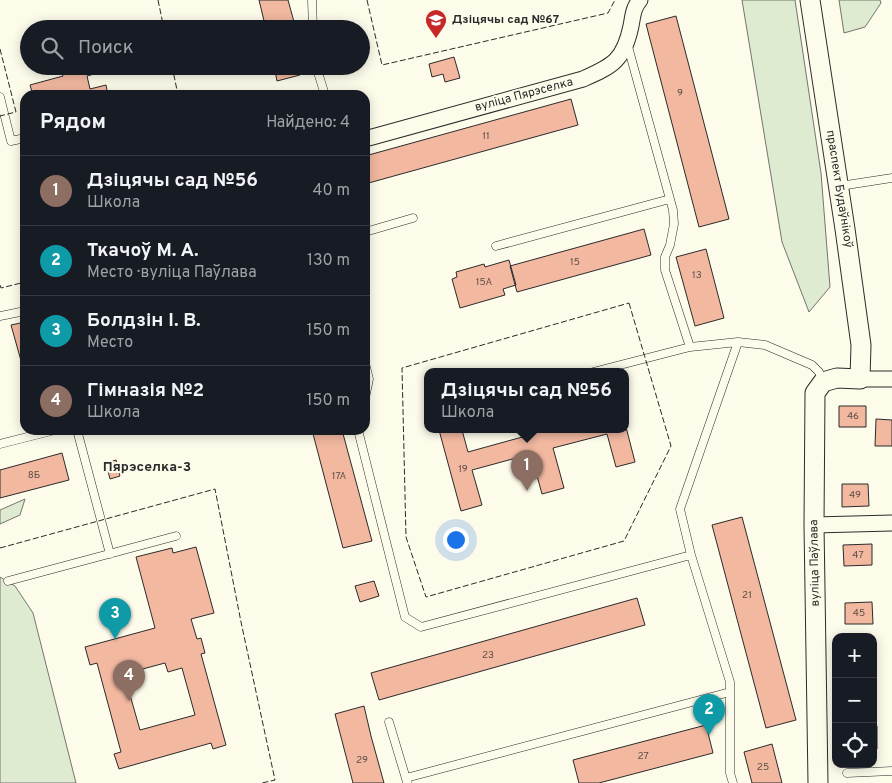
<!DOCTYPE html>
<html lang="ru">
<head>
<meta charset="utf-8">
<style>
  :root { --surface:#171b24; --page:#20242c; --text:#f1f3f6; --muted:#9ea1a6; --line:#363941; --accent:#1a73e8 }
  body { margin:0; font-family:Overpass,sans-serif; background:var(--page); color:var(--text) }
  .controls { position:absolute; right:15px; bottom:15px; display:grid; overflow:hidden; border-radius:10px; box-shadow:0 2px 12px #0003 }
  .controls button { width:45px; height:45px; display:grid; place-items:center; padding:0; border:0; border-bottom:1px solid var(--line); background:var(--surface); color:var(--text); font:25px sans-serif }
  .you { position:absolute; left:455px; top:539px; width:18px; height:18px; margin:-12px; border:4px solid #fff; border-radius:50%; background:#1a73e8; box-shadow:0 0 0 8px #1a73e833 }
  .badge { display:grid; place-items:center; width:32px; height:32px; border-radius:50%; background:var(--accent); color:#fff; font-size:16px; font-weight:700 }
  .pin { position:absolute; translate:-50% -41px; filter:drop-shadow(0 1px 2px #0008) }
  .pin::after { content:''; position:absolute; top:26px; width:18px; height:15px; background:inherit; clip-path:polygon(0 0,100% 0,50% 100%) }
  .popup { position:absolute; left:424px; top:368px; width:205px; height:65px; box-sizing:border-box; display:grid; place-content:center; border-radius:10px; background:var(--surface); filter:drop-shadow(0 1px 4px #0005); font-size:16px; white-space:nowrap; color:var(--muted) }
  .popup b { font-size:19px; color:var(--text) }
  .popup::after { content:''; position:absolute; left:50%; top:100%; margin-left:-10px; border:10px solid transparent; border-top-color:var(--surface) }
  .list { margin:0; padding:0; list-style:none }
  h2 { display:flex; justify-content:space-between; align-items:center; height:65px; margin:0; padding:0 20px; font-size:21px }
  h2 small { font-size:16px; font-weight:400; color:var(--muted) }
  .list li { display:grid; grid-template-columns:32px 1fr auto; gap:15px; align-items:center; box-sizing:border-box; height:70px; padding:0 20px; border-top:1px solid var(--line) }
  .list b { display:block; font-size:19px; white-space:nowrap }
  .list p { margin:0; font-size:16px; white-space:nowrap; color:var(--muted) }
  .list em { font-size:16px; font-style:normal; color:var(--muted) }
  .icon { flex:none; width:28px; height:28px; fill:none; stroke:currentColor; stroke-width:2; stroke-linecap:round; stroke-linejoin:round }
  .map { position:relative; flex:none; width:892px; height:783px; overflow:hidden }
  .search { position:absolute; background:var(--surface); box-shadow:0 2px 12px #0003; left:20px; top:20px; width:350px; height:55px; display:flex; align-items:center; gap:12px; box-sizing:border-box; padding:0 18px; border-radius:28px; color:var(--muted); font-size:19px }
  .panel { position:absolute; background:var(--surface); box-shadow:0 2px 12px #0003; left:20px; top:90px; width:350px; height:345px; border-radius:15px }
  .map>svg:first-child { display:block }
  .green { fill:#deebd1; stroke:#74746e }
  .building { fill:#f2b8a0; stroke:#2b2b2b; fill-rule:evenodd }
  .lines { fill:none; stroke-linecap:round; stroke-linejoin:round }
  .service-casing { stroke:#2b2b2b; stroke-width:9 }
  .minor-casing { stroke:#2b2b2b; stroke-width:17 }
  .tertiary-casing { stroke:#2b2b2b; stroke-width:21 }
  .service { stroke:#fdfbea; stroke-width:8 }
  .minor { stroke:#fdfbea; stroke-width:15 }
  .tertiary { stroke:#fdfbea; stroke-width:19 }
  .fence { stroke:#2b2b2b; stroke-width:1; stroke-dasharray:6 2.5; stroke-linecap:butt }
  .labels { text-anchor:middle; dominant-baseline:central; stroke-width:4; stroke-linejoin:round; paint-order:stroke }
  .number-label { font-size:10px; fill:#5d4e48 }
  .poi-label { font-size:12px; font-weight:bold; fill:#2b2b2b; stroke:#fdfbea; text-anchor:start }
  .street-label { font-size:12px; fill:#2b2b2b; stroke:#fdfbea }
  .neighbourhood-label { font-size:14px; font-weight:bold; fill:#2b2b2b; stroke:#fdfbea }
</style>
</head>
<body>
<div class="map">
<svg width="892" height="783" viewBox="0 0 892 783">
  <rect width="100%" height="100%" fill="#fdfbea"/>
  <path class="green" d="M742,0H795L821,173L830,287L809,312L782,242Z
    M839,0H880L881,3L865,27L844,33Z
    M25,499L20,515L0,524V510Z
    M0,577L15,586L33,613L76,783H0Z"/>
  <path class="building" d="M259,0H288L296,29H266Z
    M676,16L729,219L699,227L646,24Z
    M454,57L460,78L445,82L443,74L432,77L429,64Z
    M60,66H123L87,76L90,89L106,85L108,95H33L30,85L63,76Z
    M274,66H298L300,75L277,81Z
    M571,99L578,125L365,184V156Z
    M644,229L651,255L517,292L510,266Z
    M706,249L724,318L695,326L676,257Z
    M509,260L516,285L503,289L505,295L460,308L452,279L457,277L456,272L484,264L485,267Z
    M25,322V375L11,325Z
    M839,406H866V427H839Z
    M876,419L892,420V446H875Z
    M626,427L635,462L616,467L607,434L553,448L564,488L542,494L531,454L472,470L482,505L461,511L439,430H462L468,452L526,436L525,430H626Z
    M312,430H342L372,541L343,548Z
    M62,453L69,480L0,498V470Z
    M116,460L120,476L110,479L106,463Z
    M842,484H868L869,506L842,507Z
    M742,517L796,720L766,728L712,525Z
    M872,544V565L844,566L843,545Z
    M196,547L214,613L191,619L197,639L201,638L205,653L201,654L226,745L213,749L211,743L119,769L114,754L121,752L97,663L90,665L85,647L155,628L136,557L172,548L173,553ZM165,663L168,672L182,668L195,715L140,730L124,674Z
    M374,581L379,596L360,602L355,586Z
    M637,598L645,625L379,700L371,673Z
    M872,602L873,624H845V603Z
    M364,706L371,736L384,783H353L335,714Z
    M706,725L713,753L599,783H579L573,760Z
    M873,726H877V749H873Z
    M772,744L782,783H752L744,752Z"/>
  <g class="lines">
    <g class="service-casing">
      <path id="service" d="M312,0L313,29
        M627,43L673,210L674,224L670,245L665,257V270L690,347
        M316,66L325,95
        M0,97L11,141L25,138
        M840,186L892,178
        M365,232L413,218
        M496,246L670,199
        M0,316L25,311
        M365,363L369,379L365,398
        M593,372L690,347L738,342L765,345L812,365L819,372L823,382
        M77,430L110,554
        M358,430L405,617L421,627L691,555
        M0,444L55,430
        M8,581L176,536
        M389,722L407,782
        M847,773L892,771
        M406,778L730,692
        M733,783L730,773V682L691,555L680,509L738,342"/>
    </g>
    <g class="minor-casing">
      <path id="minor" d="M365,139L583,79C613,66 624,60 631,26C633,16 633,8 640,0
        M860,379H892
        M814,525L892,523"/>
    </g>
    <g class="tertiary-casing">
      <path id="tertiary" d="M810,0L845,229L861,345L860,379L837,378L823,382L815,393L814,525L818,783"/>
    </g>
    <use href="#service" class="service"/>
    <use href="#minor" class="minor"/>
    <use href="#tertiary" class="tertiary"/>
    <path class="fence" d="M158,0L164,29
      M367,0L382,65L608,13L615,0
      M0,49L16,112L0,116
      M172,66L178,95
      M0,285L1,288L25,282
      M629,303L671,446L624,541L426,597L406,537L402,368Z
      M0,548L215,489L241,622L275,780L262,783"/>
  </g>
  <defs>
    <g id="school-pin" transform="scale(1.125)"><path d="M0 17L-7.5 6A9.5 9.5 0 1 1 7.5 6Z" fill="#c62828" stroke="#fdfbea"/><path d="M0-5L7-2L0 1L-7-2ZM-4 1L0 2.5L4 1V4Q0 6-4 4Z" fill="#fff"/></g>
  </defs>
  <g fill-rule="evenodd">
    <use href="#school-pin" x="436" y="20"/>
  </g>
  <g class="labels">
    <g class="number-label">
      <text x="680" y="93">9</text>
      <text x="486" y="136">11</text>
      <text x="575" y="262">15</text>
      <text x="697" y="275">13</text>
      <text x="484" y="282">15А</text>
      <text x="853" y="416">46</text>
      <text x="463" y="469">19</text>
      <text x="34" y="475">8Б</text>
      <text x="339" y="476">17А</text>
      <text x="855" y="495">49</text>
      <text x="858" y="555">47</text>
      <text x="747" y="595">21</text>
      <text x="859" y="613">45</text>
      <text x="488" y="655">23</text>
      <text x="643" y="756">27</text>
      <text x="362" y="760">29</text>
      <text x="763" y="767">25</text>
    </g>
    <g class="poi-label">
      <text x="452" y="20">Дзіцячы сад №67</text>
    </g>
    <g class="street-label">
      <text transform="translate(524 95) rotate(-15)">вуліца Пярэселка</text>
      <text transform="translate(839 189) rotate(81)">праспект Будаўнікоў</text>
      <text transform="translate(815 563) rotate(-91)">вуліца Паўлава</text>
    </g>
    <g class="neighbourhood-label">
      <text x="147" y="467">Пярэселка-3</text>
    </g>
  </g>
</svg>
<div class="controls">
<button>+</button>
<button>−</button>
<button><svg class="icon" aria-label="locate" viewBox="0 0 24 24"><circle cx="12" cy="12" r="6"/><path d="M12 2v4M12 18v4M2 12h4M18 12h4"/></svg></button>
</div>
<div class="you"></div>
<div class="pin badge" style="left:527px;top:491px;background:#8d6e63">1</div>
<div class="popup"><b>Дзіцячы сад №56</b>Школа</div>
<div class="pin badge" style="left:709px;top:735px;background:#0f9aa8">2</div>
<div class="pin badge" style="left:115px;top:639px;background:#0f9aa8">3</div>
<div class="pin badge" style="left:129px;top:701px;background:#8d6e63">4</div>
<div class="search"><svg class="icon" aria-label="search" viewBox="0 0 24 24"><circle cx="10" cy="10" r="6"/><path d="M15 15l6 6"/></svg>Поиск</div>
<section class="panel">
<h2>Рядом<small>Найдено: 4</small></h2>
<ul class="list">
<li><span class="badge" style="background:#8d6e63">1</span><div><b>Дзіцячы сад №56</b><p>Школа</p></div><em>40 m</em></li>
<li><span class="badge" style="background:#0f9aa8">2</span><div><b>Ткачоў М. А.</b><p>Место · вуліца Паўлава</p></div><em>130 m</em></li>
<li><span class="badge" style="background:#0f9aa8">3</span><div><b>Болдзін І. В.</b><p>Место</p></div><em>150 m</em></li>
<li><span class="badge" style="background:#8d6e63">4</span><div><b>Гімназія №2</b><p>Школа</p></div><em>150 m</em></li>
</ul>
</section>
</div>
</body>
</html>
